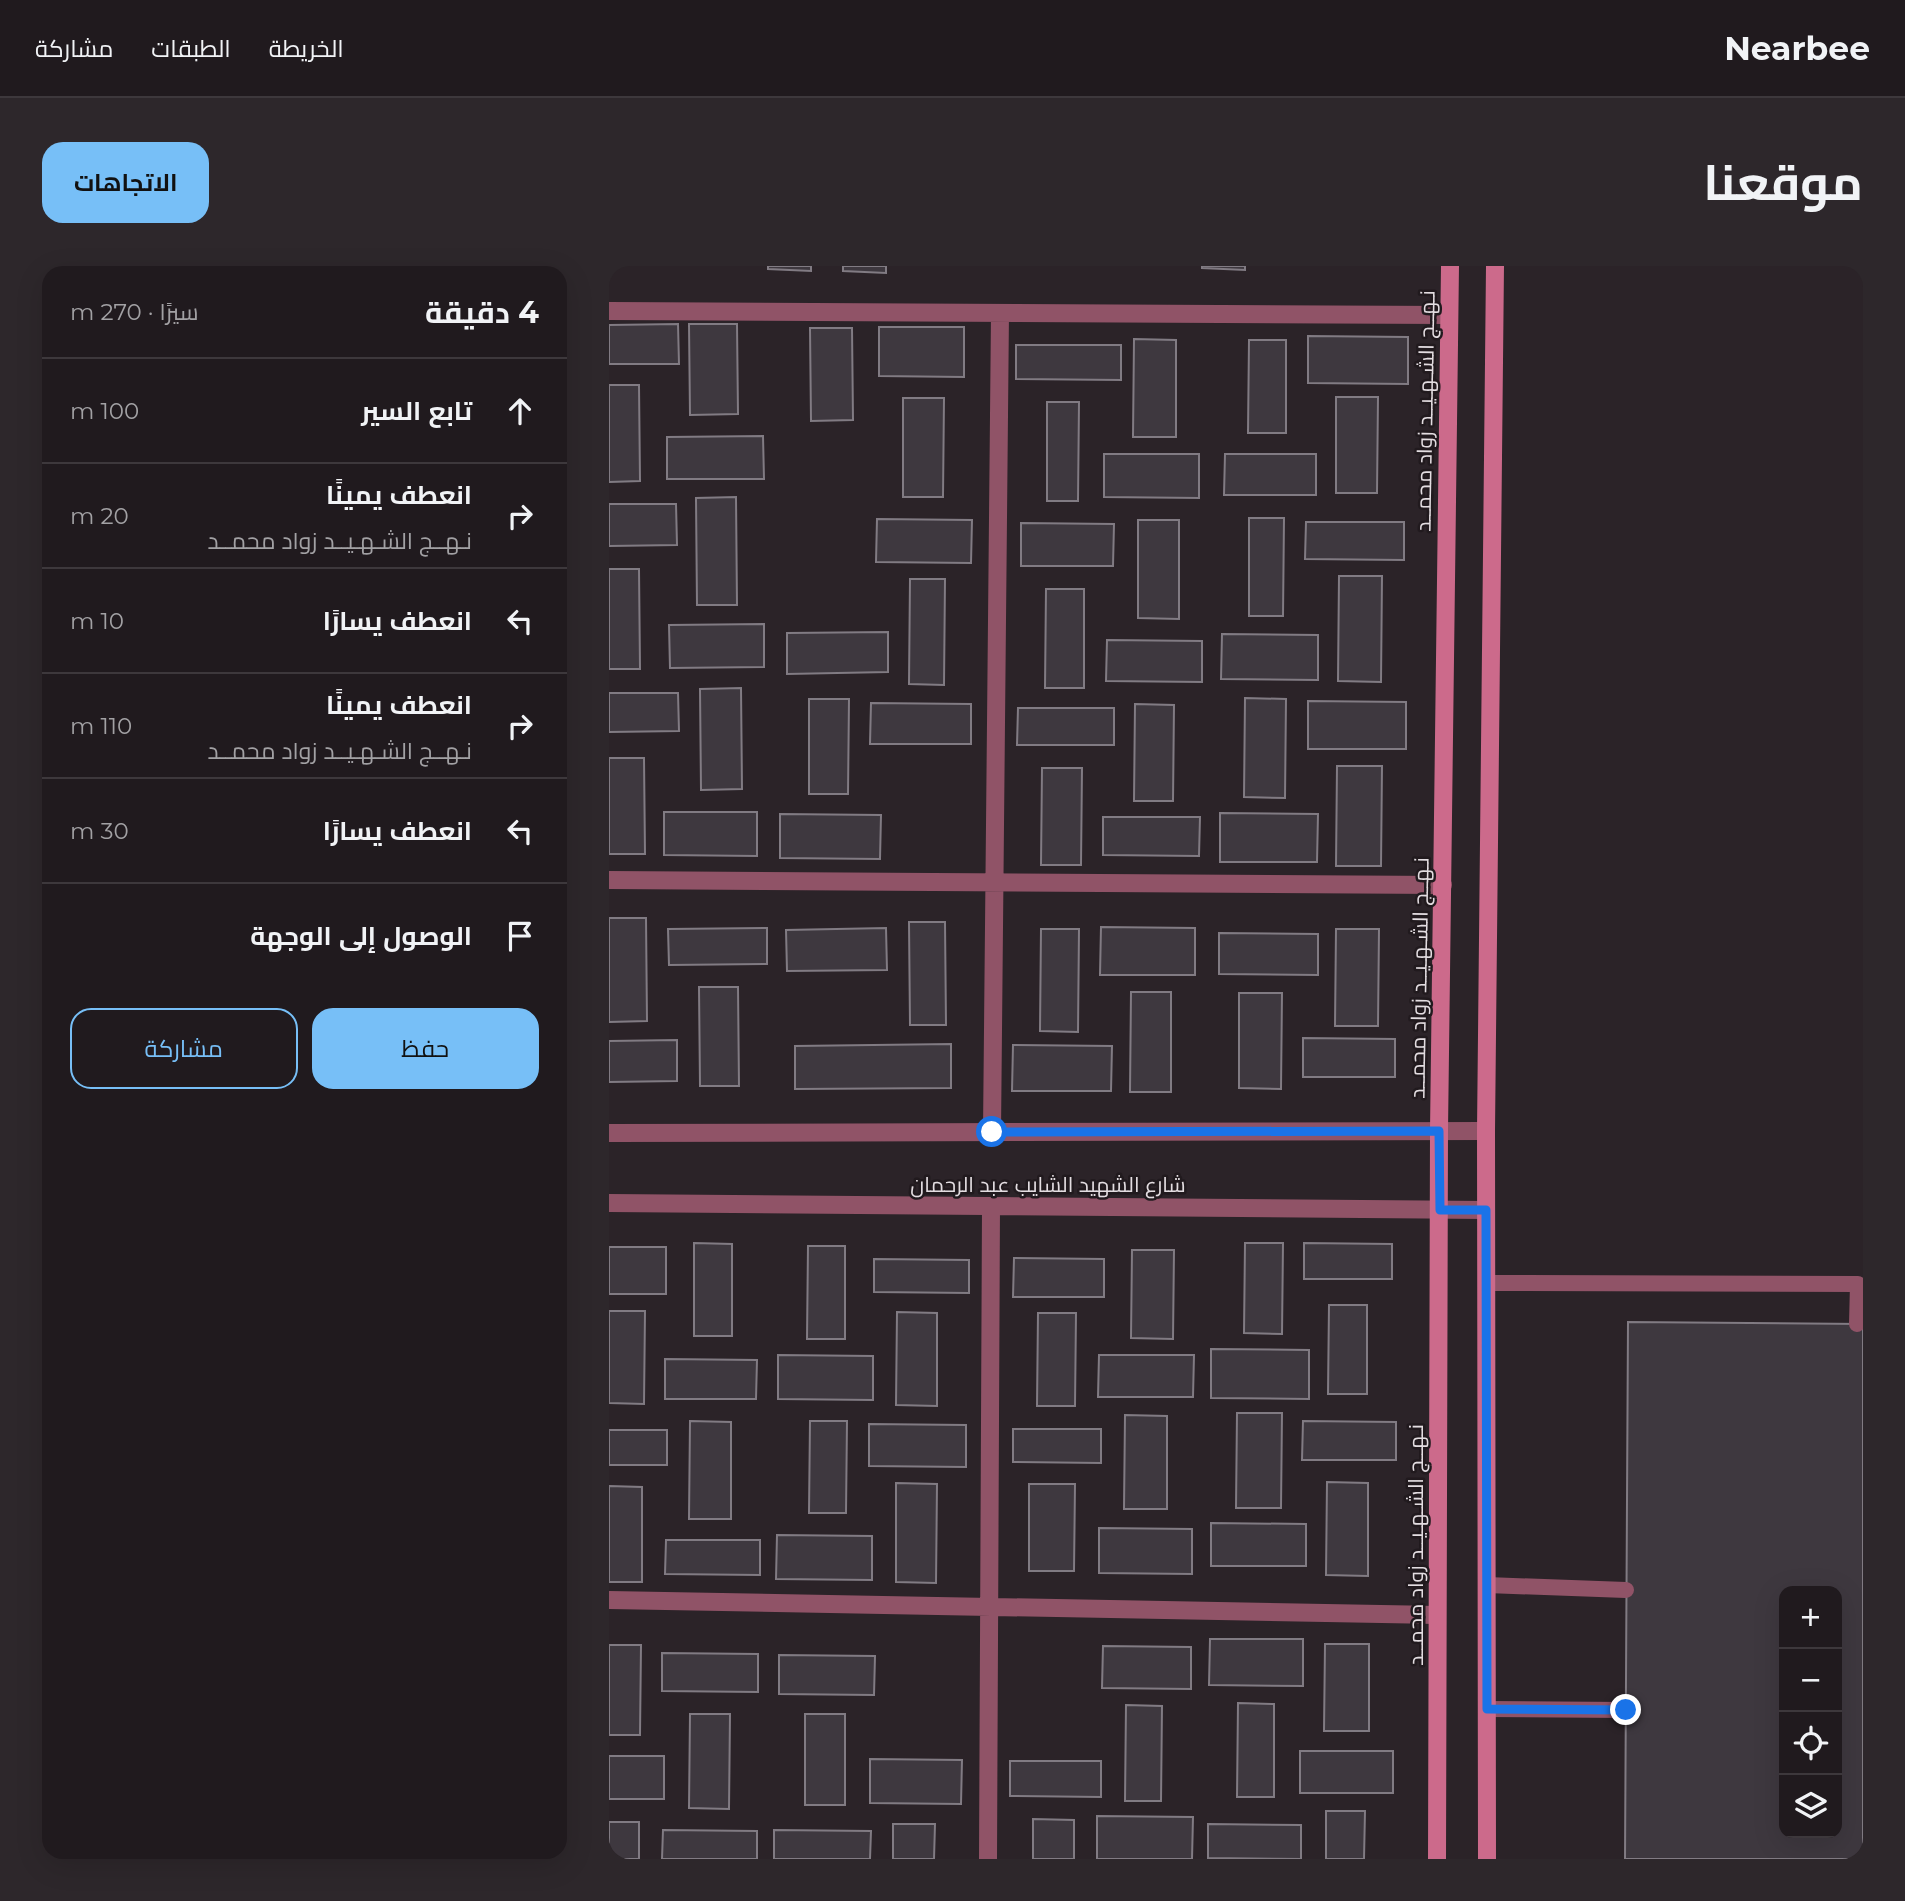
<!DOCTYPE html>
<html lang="ar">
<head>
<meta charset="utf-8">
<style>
  :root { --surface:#201a1e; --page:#2d272b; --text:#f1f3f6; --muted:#a2a1a4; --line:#3d383c; --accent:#77bff7 }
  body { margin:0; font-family:Montserrat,Cairo,sans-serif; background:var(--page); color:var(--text); direction:rtl }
  .controls { position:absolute; right:21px; bottom:21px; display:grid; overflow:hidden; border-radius:14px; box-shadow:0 7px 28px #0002 }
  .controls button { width:63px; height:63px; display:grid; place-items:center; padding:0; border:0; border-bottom:2px solid var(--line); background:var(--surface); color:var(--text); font:35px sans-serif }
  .stop { position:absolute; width:21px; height:21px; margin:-16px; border:5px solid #1a73e8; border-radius:50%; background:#fff }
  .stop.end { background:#1a73e8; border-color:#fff; box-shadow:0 2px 7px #0008 }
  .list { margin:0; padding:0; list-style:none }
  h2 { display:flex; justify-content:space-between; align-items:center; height:91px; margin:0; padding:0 28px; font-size:30px }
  h2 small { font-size:23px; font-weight:400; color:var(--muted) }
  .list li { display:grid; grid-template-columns:46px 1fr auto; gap:21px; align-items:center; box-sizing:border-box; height:105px; padding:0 28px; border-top:2px solid var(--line) }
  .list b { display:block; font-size:26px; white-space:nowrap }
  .list p { margin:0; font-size:23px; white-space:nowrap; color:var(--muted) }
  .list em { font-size:23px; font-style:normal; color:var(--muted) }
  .actions { display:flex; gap:14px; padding:21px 28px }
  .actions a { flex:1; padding:16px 0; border:2px solid var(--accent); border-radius:21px; text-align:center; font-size:24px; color:var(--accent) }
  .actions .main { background:var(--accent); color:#111 }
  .icon { flex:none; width:38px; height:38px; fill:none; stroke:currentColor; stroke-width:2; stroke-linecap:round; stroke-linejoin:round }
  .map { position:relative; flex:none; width:1254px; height:1593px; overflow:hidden; direction:ltr; border-radius:21px }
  header { display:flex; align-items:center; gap:42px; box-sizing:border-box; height:98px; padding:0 35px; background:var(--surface); border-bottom:2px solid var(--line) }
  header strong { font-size:33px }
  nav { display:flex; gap:38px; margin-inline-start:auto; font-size:24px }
  .intro { display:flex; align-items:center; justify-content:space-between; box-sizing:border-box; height:168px; padding:0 42px }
  h1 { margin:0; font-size:49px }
  .button { padding:18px 32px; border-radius:21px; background:var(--accent); color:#111; font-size:24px; font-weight:700 }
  main { display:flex; gap:42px; padding:0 42px }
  aside { flex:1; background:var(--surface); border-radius:21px; box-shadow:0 7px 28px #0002 }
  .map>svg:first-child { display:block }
  .building { fill:#3e383f; stroke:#817b83; stroke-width:2; fill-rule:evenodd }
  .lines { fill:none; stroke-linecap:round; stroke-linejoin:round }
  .service { stroke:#905367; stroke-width:16 }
  .minor { stroke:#905367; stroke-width:18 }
  .secondary { stroke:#cc6a8b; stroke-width:18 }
  .route { stroke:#1a73e8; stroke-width:9 }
  .labels { text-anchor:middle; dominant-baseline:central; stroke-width:5; stroke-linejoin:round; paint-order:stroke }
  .street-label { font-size:21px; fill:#e3dde1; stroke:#211a1e }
</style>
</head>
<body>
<header>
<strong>Nearbee</strong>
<nav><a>الخريطة</a><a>الطبقات</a><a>مشاركة</a></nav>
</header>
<div class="intro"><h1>موقعنا</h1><a class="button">الاتجاهات</a></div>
<main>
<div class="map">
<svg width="1254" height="1593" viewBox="0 0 1254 1593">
  <rect width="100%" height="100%" fill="#2b2328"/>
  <path class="building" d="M159,0H202V5L159,3Z
    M234,0H277V7L234,5Z
    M593,0H636V4L593,2Z
    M69,58L70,98H0V59Z
    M80,58H128L129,148L81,149Z
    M270,61H355V111L270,110Z
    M201,62H243L244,154L202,155Z
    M699,70L799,71V118L699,117Z
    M525,73L567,74V171H524Z
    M640,74H677V167H639Z
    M407,79H512V114L407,113Z
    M0,119H30L31,215L0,216Z
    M727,131H769L768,227H727Z
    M294,132H335L334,231H294Z
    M438,136H470L469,235H438Z
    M154,170L155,213H58V171Z
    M495,188H590V232L495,231Z
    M616,188H707V229H615Z
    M127,231L128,339H88L87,232Z
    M0,238H67L68,279L0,280Z
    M640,252H675L674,350H640Z
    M268,253L363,254L362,297L267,296Z
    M529,254H570V353L529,352Z
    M697,256H795V294L696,293Z
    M412,257L505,258L504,300H412Z
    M0,303H30L31,403H0Z
    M730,310H773L772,416L729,415Z
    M301,313H336L335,419L300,418Z
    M437,323H475V422H436Z
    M155,358V401L61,402L60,359Z
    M279,366V406L178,408V367Z
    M613,368L709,369V414L612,413Z
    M498,374L593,375V416L497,415Z
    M132,422L133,523L92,524L91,423Z
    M0,427H69L70,465L0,466Z
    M636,432L677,433L676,532L635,531Z
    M200,433H240L239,528H200Z
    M699,435L797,436V483H699Z
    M262,437L362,438V478H261Z
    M526,438L565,439L564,535H525Z
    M409,442H505V479H408Z
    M0,492H35L36,588H0Z
    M728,500H773L772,600H727Z
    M433,502H473L472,599H432Z
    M55,546H148V590L55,589Z
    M611,547L709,548L708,596H611Z
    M171,548L272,549L271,593L171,592Z
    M494,551H591L590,590L494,589Z
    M0,652H37L38,755L0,756Z
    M300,656H336L337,759H301Z
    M492,661L586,662V709H491Z
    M158,662V698L60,699L59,663Z
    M277,662L278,704L178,705L177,664Z
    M432,663H470L469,766L431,765Z
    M727,663H770L769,760H726Z
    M610,667L709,668V709L610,708Z
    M90,721H129L130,820H91Z
    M522,726H562V826H521Z
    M630,727H673L672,823L630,822Z
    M694,772L786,773V811H694Z
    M68,774V815L0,816V775Z
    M342,778V822L186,823V780Z
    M404,779L503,780L502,825H403Z
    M85,977L123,978V1070H85Z
    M636,977H674L673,1068L635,1067Z
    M695,977L783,978V1013H695Z
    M199,980H236V1073H198Z
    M0,981H57V1028H0Z
    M523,984H565L564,1073L522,1072Z
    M405,992L495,993V1031H404Z
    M265,993L360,994V1027L265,1026Z
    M720,1039H758V1128H719Z
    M0,1045H36L35,1138L0,1137Z
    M288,1046L328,1047V1140L287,1139Z
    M429,1047H467L466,1140H428Z
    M1019,1056L1254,1058V1593H1016ZM1175,1325H1228V1567H1175Z
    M602,1083L700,1084V1133L602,1132Z
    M169,1089L264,1090V1134L169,1133Z
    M490,1089H585L584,1131H489Z
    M56,1093L148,1094L147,1133H56Z
    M628,1147H673L672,1242H627Z
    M516,1149L558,1150V1243H515Z
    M81,1155L122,1156V1253H80Z
    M201,1155H238L237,1247H200Z
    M694,1155L787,1156V1194H693Z
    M260,1158L357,1159V1201L260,1200Z
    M404,1163H492V1197L404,1196Z
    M0,1164H58V1199H0Z
    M718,1216L759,1217V1310L717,1309Z
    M287,1217L328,1218L327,1317L287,1316Z
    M420,1218H466L465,1305H420Z
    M0,1220L33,1221V1316H0Z
    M602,1257L697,1258V1300H602Z
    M490,1262L583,1263V1308L490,1307Z
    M168,1269L263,1270V1314L167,1313Z
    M57,1274H151V1309L56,1308Z
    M601,1373H694V1420L600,1419Z
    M716,1378H760V1465H715Z
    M0,1379H32L31,1469H0Z
    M494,1380L582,1381V1423L493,1422Z
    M53,1387L149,1388V1426L53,1425Z
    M170,1389L266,1390L265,1429L170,1428Z
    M629,1437L665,1438V1531H628Z
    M517,1439L553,1440L552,1535H516Z
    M81,1448H121L120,1543L80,1542Z
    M196,1448H236V1539H196Z
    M691,1485H784V1527H691Z
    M0,1490H55V1533H0Z
    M261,1493L353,1494L352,1538L261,1537Z
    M401,1495H492V1531L401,1530Z
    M717,1545H756L755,1593H717Z
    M488,1550L584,1551L583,1593H488Z
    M424,1553L465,1554V1593H424Z
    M0,1556H30V1593H0Z
    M284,1558H326L325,1593H284Z
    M599,1558L692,1559V1593L599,1592Z
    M54,1564L148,1565V1593H53Z
    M165,1564L262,1565L261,1593H165Z"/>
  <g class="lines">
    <path class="service" d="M877,1017L1249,1018L1248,1058
      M878,1319L1017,1324
      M878,1443L1017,1444"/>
    <path class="minor" d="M0,45L840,49
      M0,614L834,619
      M383,866L391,47
      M0,867L877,865
      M0,937L877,944
      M0,1334L828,1349
      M379,1593L382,940"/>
    <path class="secondary" d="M828,1593L830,865L841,0
      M878,1593L877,865L886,0"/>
  </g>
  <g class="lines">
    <path class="route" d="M383,866L830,865L831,944H877L878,1443L1017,1444"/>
  </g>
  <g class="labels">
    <g class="street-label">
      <text transform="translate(816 145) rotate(-89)">نـهــج الشـهـيــد زواد محمــد</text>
      <text transform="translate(810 712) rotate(-89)">نـهــج الشـهـيــد زواد محمــد</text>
      <text x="439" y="918">شارع الشهيد الشايب عبد الرحمان</text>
      <text transform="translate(806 1279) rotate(-90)">نـهــج الشـهـيــد زواد محمــد</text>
    </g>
  </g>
</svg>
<div class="controls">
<button>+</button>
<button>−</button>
<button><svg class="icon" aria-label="locate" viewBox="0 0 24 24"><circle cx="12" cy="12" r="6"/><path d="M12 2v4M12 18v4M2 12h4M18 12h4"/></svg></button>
<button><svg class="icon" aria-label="layers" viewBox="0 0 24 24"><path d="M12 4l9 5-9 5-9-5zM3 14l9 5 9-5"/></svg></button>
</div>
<div class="stop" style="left:383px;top:866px"></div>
<div class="stop end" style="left:1017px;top:1444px"></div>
</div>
<aside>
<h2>4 دقيقة<small>سيرًا · 270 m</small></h2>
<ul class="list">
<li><svg class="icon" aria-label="ahead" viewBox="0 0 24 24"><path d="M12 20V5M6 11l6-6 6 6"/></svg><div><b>تابع السير</b></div><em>100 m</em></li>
<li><svg class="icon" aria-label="right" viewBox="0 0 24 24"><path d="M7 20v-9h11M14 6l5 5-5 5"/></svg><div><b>انعطف يمينًا</b><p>نـهــج الشـهـيــد زواد محمــد</p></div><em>20 m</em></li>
<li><svg class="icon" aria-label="left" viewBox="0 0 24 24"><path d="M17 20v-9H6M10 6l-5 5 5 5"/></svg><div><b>انعطف يسارًا</b></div><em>10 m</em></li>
<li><svg class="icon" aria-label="right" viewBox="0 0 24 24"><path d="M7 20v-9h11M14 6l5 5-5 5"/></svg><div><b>انعطف يمينًا</b><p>نـهــج الشـهـيــد زواد محمــد</p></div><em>110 m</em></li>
<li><svg class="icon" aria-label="left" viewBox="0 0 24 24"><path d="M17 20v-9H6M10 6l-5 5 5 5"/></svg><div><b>انعطف يسارًا</b></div><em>30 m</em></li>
<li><svg class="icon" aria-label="arrive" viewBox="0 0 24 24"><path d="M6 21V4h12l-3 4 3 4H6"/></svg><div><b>الوصول إلى الوجهة</b></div></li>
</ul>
<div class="actions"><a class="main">حفظ</a><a>مشاركة</a></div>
</aside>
</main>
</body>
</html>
